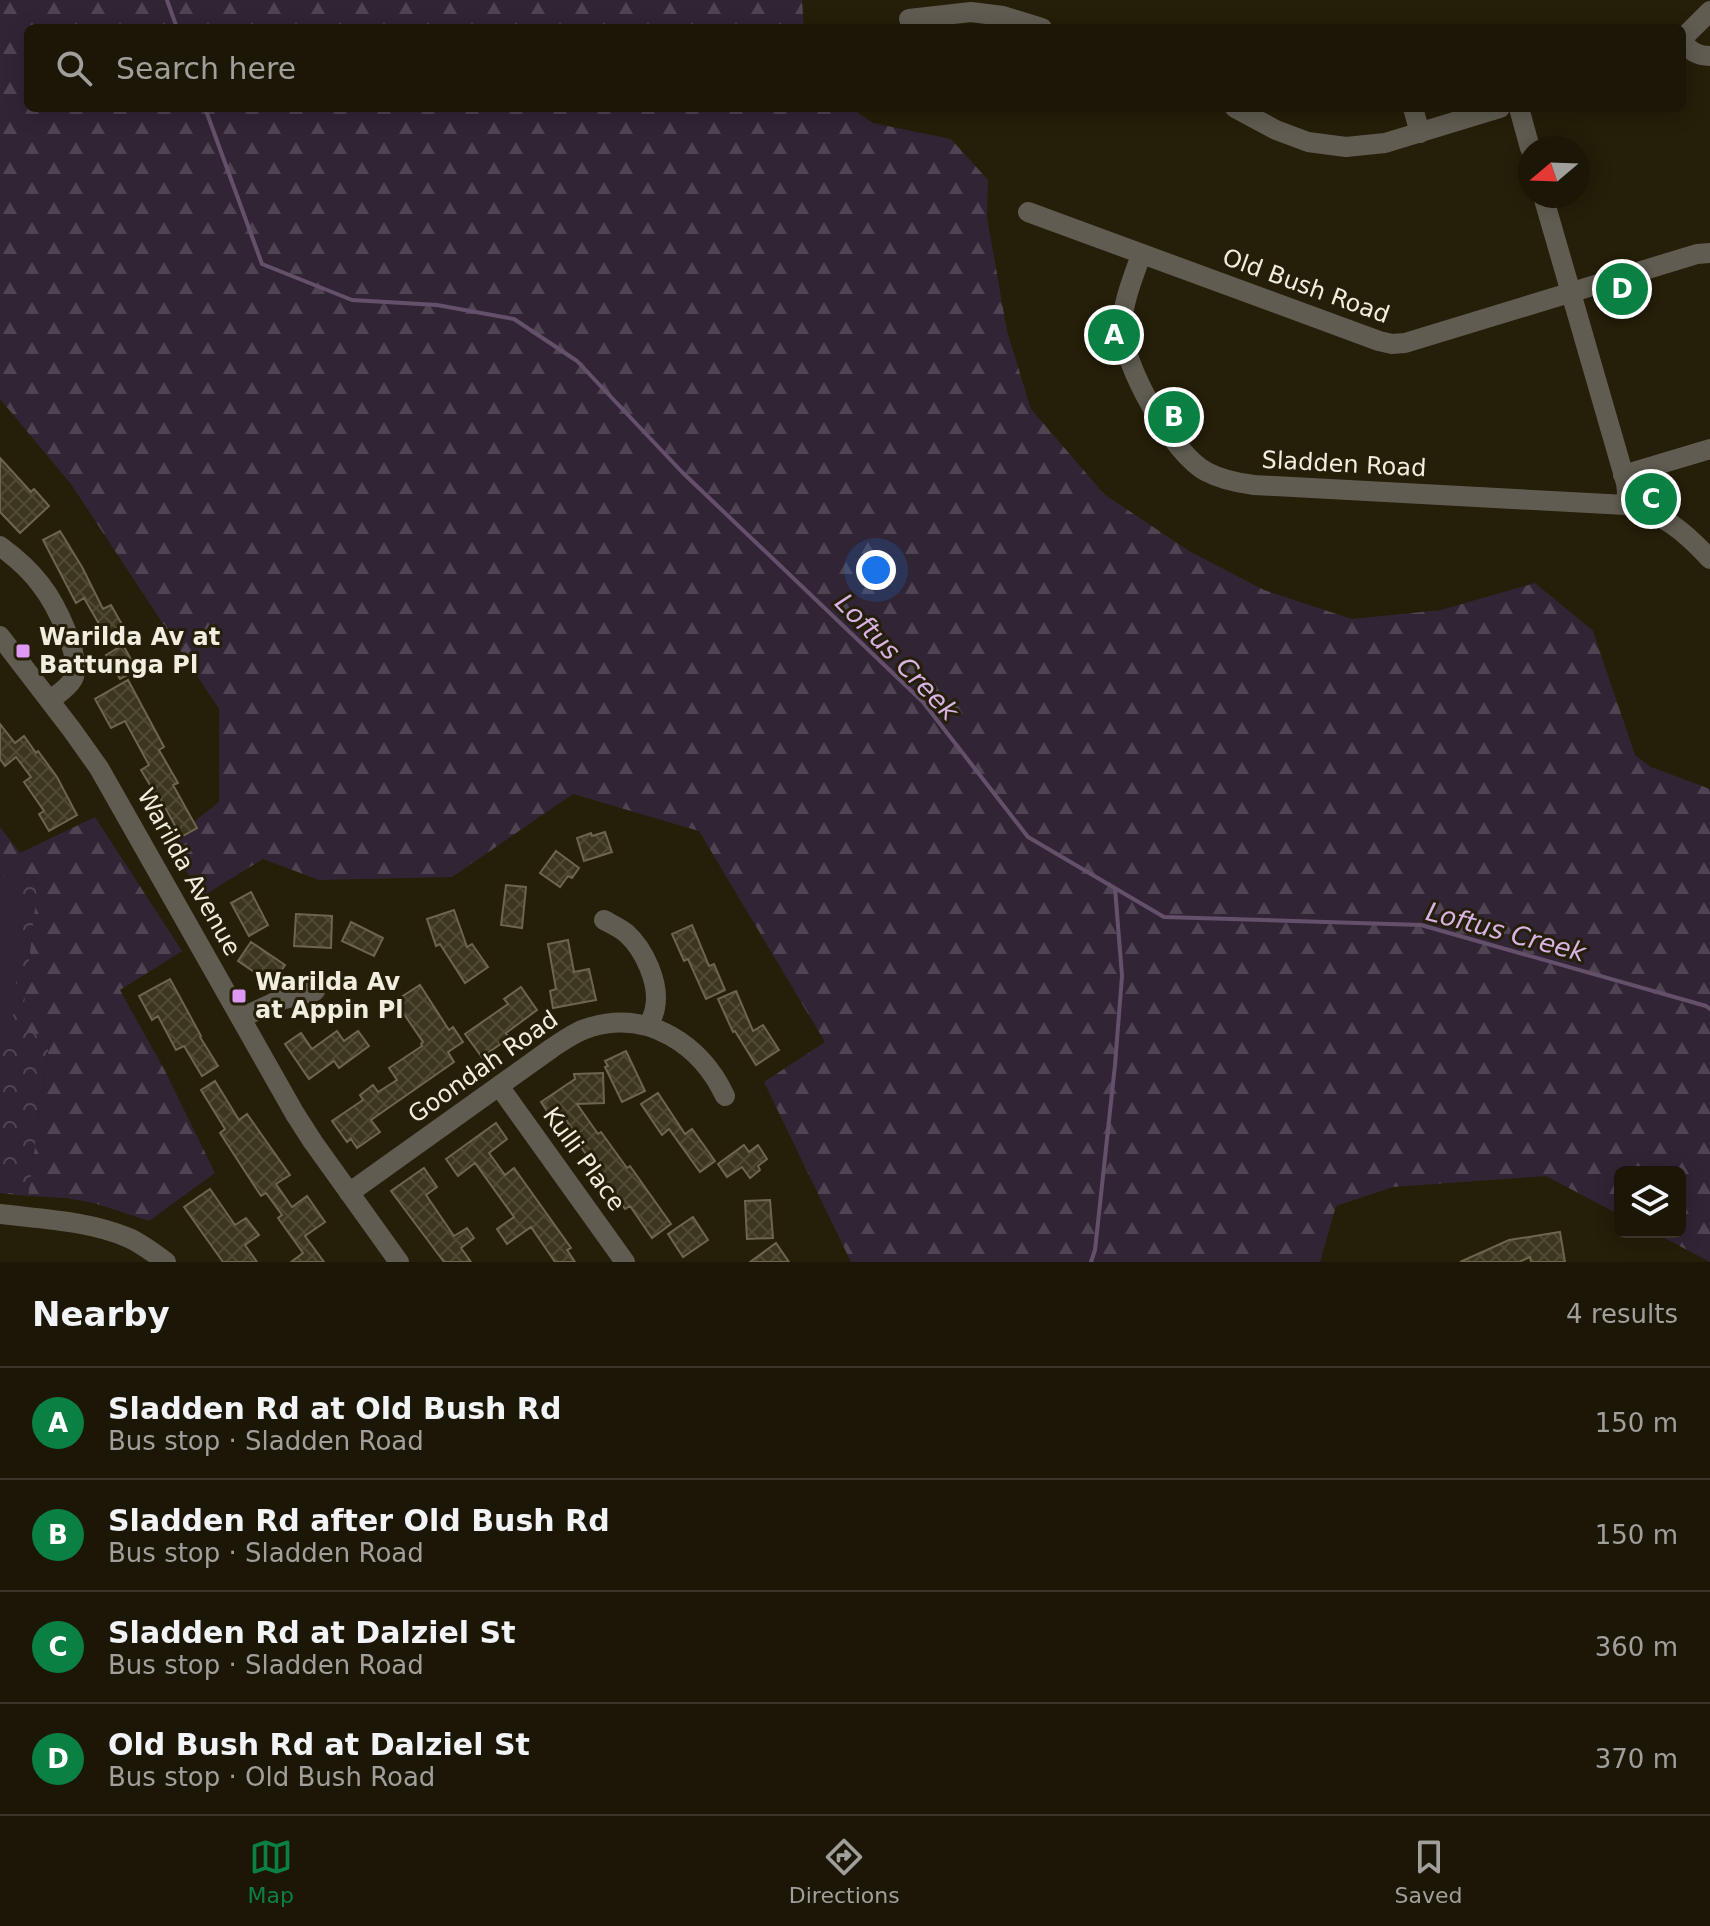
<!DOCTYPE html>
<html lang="en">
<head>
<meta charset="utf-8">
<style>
  :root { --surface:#1c1606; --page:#292314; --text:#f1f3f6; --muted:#a09f9b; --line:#3a3528; --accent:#0b8043 }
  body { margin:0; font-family:"DejaVu Sans",sans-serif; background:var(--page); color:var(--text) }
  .controls { position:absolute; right:24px; bottom:24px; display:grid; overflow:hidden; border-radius:12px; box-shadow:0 4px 20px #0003 }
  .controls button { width:72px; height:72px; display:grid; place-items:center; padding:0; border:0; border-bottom:2px solid var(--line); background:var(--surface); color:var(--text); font:40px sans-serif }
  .compass { position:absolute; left:1518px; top:136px; width:72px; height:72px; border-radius:50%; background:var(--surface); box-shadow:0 4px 20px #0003; rotate:251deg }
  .you { position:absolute; left:876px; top:570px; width:28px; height:28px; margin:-20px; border:6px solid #fff; border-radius:50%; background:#1a73e8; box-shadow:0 0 0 12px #1a73e833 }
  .badge { display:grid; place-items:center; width:52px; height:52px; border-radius:50%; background:var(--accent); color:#fff; font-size:26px; font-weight:700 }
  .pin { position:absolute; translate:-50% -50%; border:4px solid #fff; box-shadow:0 2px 8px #0006 }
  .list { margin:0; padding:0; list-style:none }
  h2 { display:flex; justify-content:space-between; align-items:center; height:104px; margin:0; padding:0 32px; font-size:34px }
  h2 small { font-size:26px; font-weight:400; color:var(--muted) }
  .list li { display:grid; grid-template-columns:52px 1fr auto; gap:24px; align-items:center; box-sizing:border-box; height:112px; padding:0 32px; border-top:2px solid var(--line) }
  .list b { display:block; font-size:30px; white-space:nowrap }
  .list p { margin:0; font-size:26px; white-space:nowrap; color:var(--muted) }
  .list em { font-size:26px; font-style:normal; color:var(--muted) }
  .icon { flex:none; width:44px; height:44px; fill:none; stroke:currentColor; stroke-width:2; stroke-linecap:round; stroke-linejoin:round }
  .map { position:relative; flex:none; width:1710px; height:1262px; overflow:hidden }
  .search { position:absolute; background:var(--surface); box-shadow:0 4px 20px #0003; left:24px; right:24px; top:24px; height:88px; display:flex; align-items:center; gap:20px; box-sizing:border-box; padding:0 28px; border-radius:12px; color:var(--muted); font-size:30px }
  .sheet { height:552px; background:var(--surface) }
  nav { display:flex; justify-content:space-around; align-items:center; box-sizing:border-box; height:112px; border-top:2px solid var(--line); background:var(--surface); font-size:22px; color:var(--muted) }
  nav a { display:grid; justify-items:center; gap:4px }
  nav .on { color:var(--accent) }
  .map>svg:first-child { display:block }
  .forest { fill:url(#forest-firs) }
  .park { fill:url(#park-crowns) }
  .pitch { fill:#312535 }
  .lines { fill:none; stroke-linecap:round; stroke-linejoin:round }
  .stream { stroke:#65506c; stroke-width:4 }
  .building { fill:url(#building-cross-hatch); stroke:#6d654d; stroke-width:2 }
  .minor { stroke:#605c52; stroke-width:20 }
  .poi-dot { fill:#dd99f3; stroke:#251e08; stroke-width:3 }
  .labels { text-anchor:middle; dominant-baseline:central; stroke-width:6; stroke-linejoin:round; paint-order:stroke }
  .street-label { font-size:24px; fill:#f1eddf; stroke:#251e08 }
  .poi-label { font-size:24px; font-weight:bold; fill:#f1eddf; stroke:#251e08; text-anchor:start }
  .water-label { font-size:26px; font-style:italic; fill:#d9b3e6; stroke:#251e08 }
</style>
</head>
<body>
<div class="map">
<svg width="1710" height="1262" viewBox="0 0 1710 1262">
  <defs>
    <pattern id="forest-firs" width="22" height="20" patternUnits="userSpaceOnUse" patternTransform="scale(2)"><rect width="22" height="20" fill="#312535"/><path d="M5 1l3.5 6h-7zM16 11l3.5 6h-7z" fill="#4f4552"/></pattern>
    <pattern id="park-crowns" width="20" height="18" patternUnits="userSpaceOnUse" patternTransform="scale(2)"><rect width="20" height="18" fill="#312535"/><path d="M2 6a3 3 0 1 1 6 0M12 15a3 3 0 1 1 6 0" fill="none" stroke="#4f4552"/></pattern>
    <pattern id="building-cross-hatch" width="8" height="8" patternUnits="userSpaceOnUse" patternTransform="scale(2)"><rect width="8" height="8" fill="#3d361f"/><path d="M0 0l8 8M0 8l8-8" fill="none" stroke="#504a34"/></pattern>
  </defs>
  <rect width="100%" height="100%" fill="#251e08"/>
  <path class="forest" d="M0,0H802L804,28H28V108H851L873,123L951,139L988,180L987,217L1007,331L1031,409L1104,494L1189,551L1264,590L1352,619L1441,610L1535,583L1593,631L1635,755L1651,767L1710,789V1262L1653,1232H1680V1172H1620V1215L1546,1176L1393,1187L1336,1206L1320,1262H851L764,1082L825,1042L699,831L573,794L452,877L319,880L263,859L203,896L167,843L219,802V709L71,484L0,399Z
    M95,817L182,951L120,990L164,1069L215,1173L149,1221L94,1203L66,1198L28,1196L50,1037L21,1032L38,879L0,875V827L20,853Z"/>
  <path class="park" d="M0,875L38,879L21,1032L50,1036L28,1196L0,1193Z"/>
  <path class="pitch" d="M0,894L24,896L11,1038L0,1037Z"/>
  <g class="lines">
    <path class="stream" d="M167,0L177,28
      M205,108L262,264L352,300L437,305L514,319L577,361L682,472L923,702L1028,837L1164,917L1421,925L1706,1006L1710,1009
      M1091,1262L1095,1250L1115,1065L1122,976L1115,888"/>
  </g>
  <path class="building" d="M0,458L31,492L34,489L49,506L20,533L0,512Z
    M60,531L82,567L103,609L111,605L124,628L115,633L118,639L110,643L84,598L76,603L43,540Z
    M123,645L137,670L120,679L106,655Z
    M128,680L164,747L159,750L178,783L173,785L197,828L181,837L158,794L156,795L141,770L149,765L125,721L111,728L95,699Z
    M0,724L15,743L24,736L36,753L38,751L57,777L77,815L49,831L39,814L44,811L24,782L31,777L16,757L5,766L0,759Z
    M605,832L612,852L584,861L577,838L591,833L592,836Z
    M556,851L579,868L572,878L568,876L560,887L540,873Z
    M506,885L526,887L522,928L501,925Z
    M251,892L268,925L249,936L231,903Z
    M454,910L467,947L472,944L488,967L465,983L440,944L436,946L427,919Z
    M296,914L332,916L331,948L294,946Z
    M351,922L383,938L374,956L342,941Z
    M692,925L709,966L714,964L725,990L706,999L688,959L684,961L672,934Z
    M568,940L574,972L589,969L596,1000L553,1008L550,991L556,989L548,944Z
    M251,942L285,965L272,984L238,961Z
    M170,979L201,1036L200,1037L218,1066L202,1076L184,1046L176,1050L158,1016L152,1020L139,996Z
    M420,985L449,1030L453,1027L463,1042L448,1052L454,1062L371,1120L380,1132L357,1148L351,1139L347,1142L332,1121L363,1100L360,1095L373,1085L378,1092L397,1080L389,1068L422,1046L421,1044L423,1042L395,1001Z
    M521,987L537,1010L506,1033L509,1038L482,1057L465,1034L508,1004L504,999Z
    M736,991L753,1031L763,1025L779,1050L756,1065L735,1031L733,1032L718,999Z
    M337,1031L344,1041L358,1031L369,1046L339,1068L334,1061L309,1079L285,1044L301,1033L312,1049Z
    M626,1051L645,1091L622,1102L605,1067L608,1066L605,1061Z
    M603,1073L604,1103L577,1104L598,1134L601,1132L627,1168L630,1166L671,1224L652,1238L630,1206L625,1209L581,1147L583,1145L560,1111L551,1117L541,1102L575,1079L574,1074Z
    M215,1081L239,1120L247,1114L290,1175L276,1184L292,1207L307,1196L325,1222L305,1236L324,1262H291L303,1253L278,1218L282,1215L266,1193L261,1196L220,1133L225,1129L201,1090Z
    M658,1093L685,1134L692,1129L715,1161L700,1172L669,1129L662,1135L641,1104Z
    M496,1123L507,1139L489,1153L505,1175L514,1168L571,1248L567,1250L575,1262H555L531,1227L507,1244L497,1229L514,1217L475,1163L458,1176L446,1159Z
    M744,1145L749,1152L758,1145L767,1159L758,1166L760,1170L750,1178L742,1167L727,1177L718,1164Z
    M424,1168L437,1187L426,1195L454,1236L467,1228L474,1238L461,1248L471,1262H444L391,1191Z
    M210,1189L235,1225L246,1218L259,1235L245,1245L257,1262H223L184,1207Z
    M770,1200L773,1238L747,1239L745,1201Z
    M693,1217L708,1240L683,1257L668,1234Z
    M1560,1232L1565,1262H1531L1530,1257L1519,1262H1460L1509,1240Z
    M776,1243L789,1262H750Z"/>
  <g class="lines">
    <path class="minor" d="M909,19L971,12L1003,16L1042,28
      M1682,39L1710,11
      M1682,42C1691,51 1697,56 1710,56
      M1235,108L1276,130L1308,142L1346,147L1385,143L1500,108
      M1413,108L1420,133
      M1519,108L1530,148
      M1543,196L1626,483L1627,492L1626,505
      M1028,212L1379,341L1392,344L1405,343L1697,254L1710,253
      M1141,255C1133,278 1123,301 1122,326C1122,364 1173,455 1207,472C1222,480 1238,483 1254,485L1626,505C1663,513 1685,532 1710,559
      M1623,475L1710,449
      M0,546C15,557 30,570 41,585C55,603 83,657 73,679C68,688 58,694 50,700
      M0,636L72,730L99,768L295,1114L313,1142L399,1262
      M604,920C611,924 620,928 626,933C644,949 660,983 655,1008C654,1014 651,1020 649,1026
      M241,1018L277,1001L315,991
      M499,1086L625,1262
      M349,1193L552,1048C564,1040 576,1031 591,1027C649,1010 701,1045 725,1096
      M0,1214C42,1219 90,1221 129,1238C142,1244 154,1253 166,1262"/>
  </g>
  <g class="poi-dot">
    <rect x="15" y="643" width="16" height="16" rx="4"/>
    <rect x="231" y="988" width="16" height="16" rx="4"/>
  </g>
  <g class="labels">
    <g class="street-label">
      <text transform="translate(1306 286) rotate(20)">Old Bush Road</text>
      <text transform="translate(1344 464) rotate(3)">Sladden Road</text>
      <text transform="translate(189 872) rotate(61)">Warilda Avenue</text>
      <text transform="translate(483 1067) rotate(-35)">Goondah Road</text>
      <text transform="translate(584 1159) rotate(54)">Kulli Place</text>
    </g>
    <g class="poi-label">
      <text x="39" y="637">Warilda Av at<tspan x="39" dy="28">Battunga Pl</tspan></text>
      <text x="255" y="982">Warilda Av<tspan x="255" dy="28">at Appin Pl</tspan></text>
    </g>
    <g class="water-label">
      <text transform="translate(897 657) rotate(46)">Loftus Creek</text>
      <text transform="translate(1506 932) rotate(15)">Loftus Creek</text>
    </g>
  </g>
</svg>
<div class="controls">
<button><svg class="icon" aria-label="layers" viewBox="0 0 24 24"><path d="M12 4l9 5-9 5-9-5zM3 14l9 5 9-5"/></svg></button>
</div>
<svg class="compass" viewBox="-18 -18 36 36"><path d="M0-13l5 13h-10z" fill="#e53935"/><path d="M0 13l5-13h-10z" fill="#a09f9b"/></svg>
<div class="you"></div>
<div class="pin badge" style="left:1114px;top:335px">A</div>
<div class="pin badge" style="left:1174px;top:417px">B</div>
<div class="pin badge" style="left:1651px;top:499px">C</div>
<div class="pin badge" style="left:1622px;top:289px">D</div>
<div class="search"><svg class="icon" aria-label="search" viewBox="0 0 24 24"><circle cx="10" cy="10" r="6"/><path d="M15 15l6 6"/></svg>Search here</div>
</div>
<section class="sheet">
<h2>Nearby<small>4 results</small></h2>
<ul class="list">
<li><span class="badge">A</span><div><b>Sladden Rd at Old Bush Rd</b><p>Bus stop · Sladden Road</p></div><em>150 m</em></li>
<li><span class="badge">B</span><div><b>Sladden Rd after Old Bush Rd</b><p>Bus stop · Sladden Road</p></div><em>150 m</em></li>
<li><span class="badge">C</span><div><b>Sladden Rd at Dalziel St</b><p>Bus stop · Sladden Road</p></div><em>360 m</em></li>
<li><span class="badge">D</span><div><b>Old Bush Rd at Dalziel St</b><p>Bus stop · Old Bush Road</p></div><em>370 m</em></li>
</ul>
</section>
<nav>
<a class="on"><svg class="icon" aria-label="map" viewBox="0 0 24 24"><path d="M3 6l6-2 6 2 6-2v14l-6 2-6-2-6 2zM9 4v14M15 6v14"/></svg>Map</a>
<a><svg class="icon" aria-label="directions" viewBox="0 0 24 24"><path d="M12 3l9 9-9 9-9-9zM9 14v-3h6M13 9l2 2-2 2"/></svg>Directions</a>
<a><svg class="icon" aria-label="saved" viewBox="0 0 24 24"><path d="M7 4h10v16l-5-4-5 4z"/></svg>Saved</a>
</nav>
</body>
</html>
